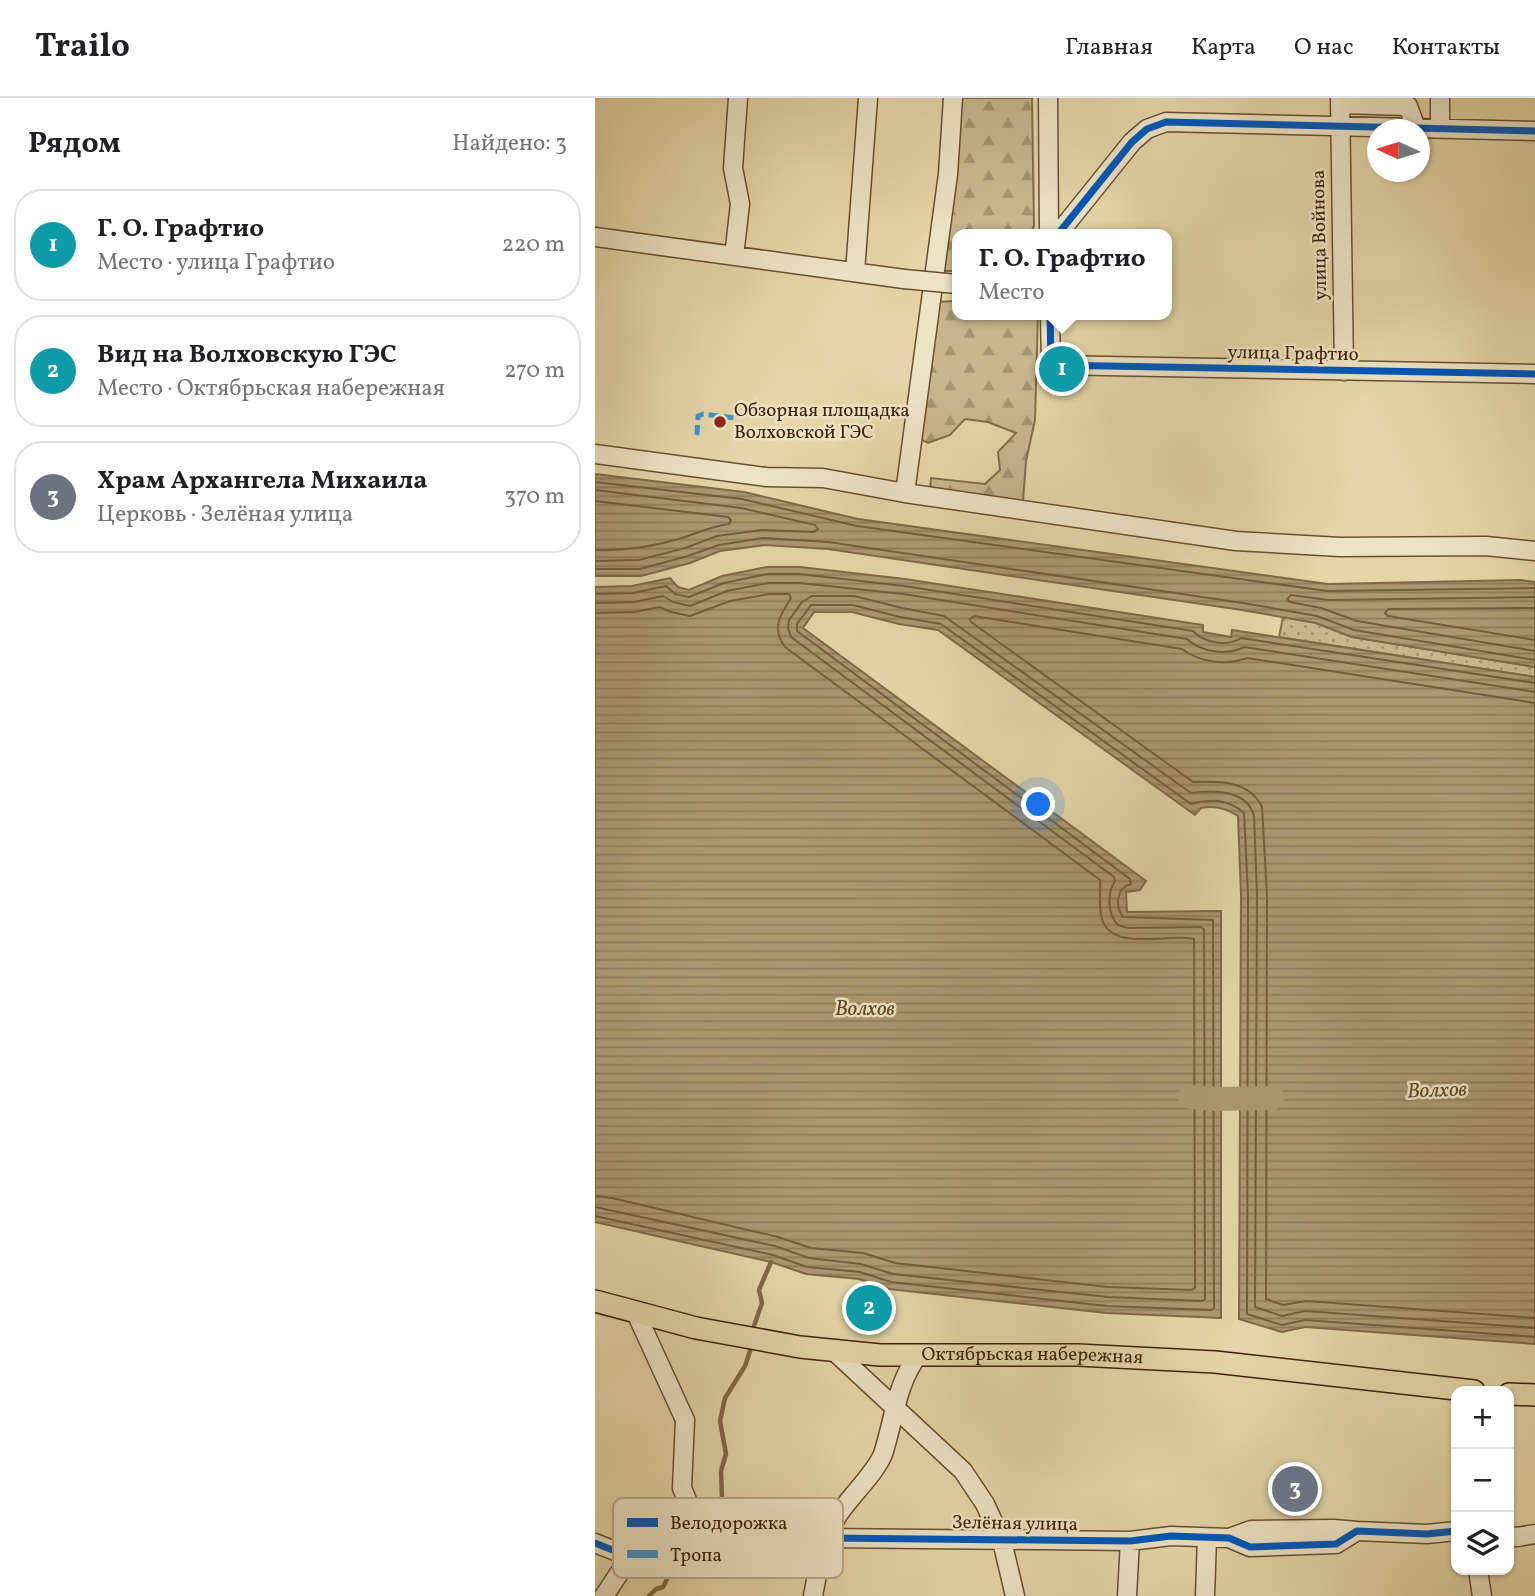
<!DOCTYPE html>
<html lang="ru">
<head>
<meta charset="utf-8">
<style>
  :root { --surface:#fff; --page:#f2f2f2; --text:#202124; --muted:#757577; --line:#e0e0e0; --accent:#7c3aed }
  body { margin:0; font-family:Vollkorn,serif; background:var(--page); color:var(--text) }
  .controls { position:absolute; right:21px; bottom:21px; display:grid; overflow:hidden; border-radius:14px; box-shadow:0 2px 5px #0004 }
  .controls button { width:63px; height:63px; display:grid; place-items:center; padding:0; border:0; border-bottom:2px solid var(--line); background:var(--surface); color:var(--text); font:35px sans-serif }
  .compass { position:absolute; left:772px; top:21px; width:63px; height:63px; border-radius:50%; background:var(--surface); box-shadow:0 2px 5px #0004; rotate:274deg }
  .you { position:absolute; left:444px; top:707px; width:24px; height:24px; margin:-18px; border:5px solid #fff; border-radius:50%; background:#1a73e8; box-shadow:0 0 0 10px #1a73e833 }
  .badge { display:grid; place-items:center; width:46px; height:46px; border-radius:50%; background:var(--accent); color:#fff; font-size:23px; font-weight:700 }
  .pin { position:absolute; translate:-50% -50%; border:4px solid #fff; box-shadow:0 2px 7px #0006 }
  .popup { position:absolute; left:357px; top:131px; width:220px; height:91px; box-sizing:border-box; display:grid; place-content:center; border-radius:14px; background:var(--surface); filter:drop-shadow(0 2px 5px #0005); font-size:23px; white-space:nowrap; color:var(--muted) }
  .popup b { font-size:26px; color:var(--text) }
  .popup::after { content:''; position:absolute; left:50%; top:100%; margin-left:-14px; border:14px solid transparent; border-top-color:var(--surface) }
  .list { margin:0; padding:0; list-style:none }
  h2 { display:flex; justify-content:space-between; align-items:center; height:91px; margin:0; padding:0 28px; font-size:30px }
  h2 small { font-size:23px; font-weight:400; color:var(--muted) }
  .list li { display:grid; grid-template-columns:46px 1fr auto; gap:21px; align-items:center; box-sizing:border-box; height:112px; margin:0 14px 14px; padding:0 14px; border:2px solid var(--line); border-radius:28px }
  .list b { display:block; font-size:26px; white-space:nowrap }
  .list p { margin:0; font-size:23px; white-space:nowrap; color:var(--muted) }
  .list em { font-size:23px; font-style:normal; color:var(--muted) }
  .icon { flex:none; width:38px; height:38px; fill:none; stroke:currentColor; stroke-width:2; stroke-linecap:round; stroke-linejoin:round }
  .map { position:relative; flex:none; width:940px; height:1498px; overflow:hidden }
  header { display:flex; align-items:center; gap:42px; box-sizing:border-box; height:98px; padding:0 35px; background:var(--surface); border-bottom:2px solid var(--line) }
  header strong { font-size:33px }
  nav { display:flex; gap:38px; margin-inline-start:auto; font-size:24px }
  main { display:flex }
  aside { flex:1; background:var(--surface) }
  .map>svg:first-child { display:block }
  .grass { fill:url(#grass-dots); stroke:#836c4a; stroke-width:2 }
  .forest { fill:url(#forest-firs); stroke:#836c4a; stroke-width:2 }
  .water { fill:url(#water-rules); stroke:#806947; stroke-width:2 }
  .lines { fill:none; stroke-linecap:round; stroke-linejoin:round }
  .shore { stroke:#755e3c; stroke-width:2 }
  .stream { stroke:#806947; stroke-width:4.5 }
  .river { stroke:#ac9971; stroke-width:24 }
  .minor-casing { stroke:#684f2f; stroke-width:21 }
  .major-casing { stroke:#3e2207; stroke-width:24 }
  .minor { stroke:#ede4c6; stroke-width:18 }
  .major { stroke:#e4d6a8; stroke-width:21 }
  .minor-bridge-casing { stroke:#684f2f; stroke-width:21; stroke-linecap:butt }
  .minor-bridge { stroke:#ede4c6; stroke-width:18 }
  .quiet { stroke:#3f95d1; stroke-width:5; stroke-dasharray:10 5; stroke-linecap:butt }
  .cycleway-casing { stroke:#ede4c6; stroke-width:11 }
  .cycleway { stroke:#0057b8; stroke-width:7 }
  .poi-dot { fill:#8f2418; stroke:#ede4c6; stroke-width:2.5 }
  .labels { text-anchor:middle; dominant-baseline:central; stroke-width:5; stroke-linejoin:round; paint-order:stroke }
  .street-label { font-size:19px; fill:#3e2207; stroke:#ede4c6 }
  .poi-label { font-size:19px; fill:#3e2207; stroke:#ede4c6; text-anchor:start }
  .water-label { font-size:21px; font-style:italic; fill:#5f4627; stroke:#ede4c6 }
  .key { fill:#ede4c6; stroke:#b8aa8d; stroke-width:2 }
  .key-label { font-size:19px; fill:#3e2207 }
</style>
</head>
<body>
<header>
<strong>Trailo</strong>
<nav><a>Главная</a><a>Карта</a><a>О нас</a><a>Контакты</a></nav>
</header>
<main>
<aside>
<h2>Рядом<small>Найдено: 3</small></h2>
<ul class="list">
<li><span class="badge" style="background:#0f9aa8">1</span><div><b>Г. О. Графтио</b><p>Место · улица Графтио</p></div><em>220 m</em></li>
<li><span class="badge" style="background:#0f9aa8">2</span><div><b>Вид на Волховскую ГЭС</b><p>Место · Октябрьская набережная</p></div><em>270 m</em></li>
<li><span class="badge" style="background:#6b7280">3</span><div><b>Храм Архангела Михаила</b><p>Церковь · Зелёная улица</p></div><em>370 m</em></li>
</ul>
</aside>
<div class="map">
<svg width="940" height="1498" viewBox="0 0 940 1498">
  <defs>
    <pattern id="grass-dots" width="8" height="8" patternUnits="userSpaceOnUse" patternTransform="scale(1.75)"><rect width="8" height="8" fill="#c8b78d"/><path d="M2 2h.1M6 6h.1" fill="none" stroke="#a49471" stroke-width="1.8" stroke-linecap="round"/></pattern>
    <pattern id="forest-firs" width="22" height="20" patternUnits="userSpaceOnUse" patternTransform="scale(1.75)"><rect width="22" height="20" fill="#c8b78d"/><path d="M5 1l3.5 6h-7zM16 11l3.5 6h-7z" fill="#a49471"/></pattern>
    <pattern id="water-rules" width="6" height="5" patternUnits="userSpaceOnUse" patternTransform="scale(1.75)"><rect width="6" height="5" fill="#ac9971"/><path d="M0 2.5h6" fill="none" stroke="#8d7c5b"/></pattern>
  </defs>
  <rect width="100%" height="100%" fill="#e4d6a8"/>
  <filter id="stains"><feTurbulence type="fractalNoise" baseFrequency=".00286" numOctaves="4"/><feColorMatrix values="0 0 0 0 .2 0 0 0 0 .09 0 0 0 0 .02 0 0 0 .5 -.17"/></filter>
  <radialGradient id="worn" r=".72"><stop offset=".6" stop-color="#630" stop-opacity="0"/><stop offset="1" stop-color="#630" stop-opacity=".3"/></radialGradient>
  <path class="grass" d="M688,519L721,525L757,539L940,569V579L684,539Z"/>
  <path class="forest" d="M358,0H437L439,128L435,136H362V173H348Z
    M362,203V217H443L440,322L431,363L428,403L366,398L335,392L336,380L390,386L405,372L403,354L421,335L393,324L370,321L355,337L333,345L324,340L340,204Z"/>
  <path class="water" d="M0,376L149,394L263,421L733,486L926,482L940,484V569L757,539L721,525L647,512L233,451L170,447L125,453L95,465L46,478H0Z
    M172,469H205L310,481L608,527V534L636,539L637,532L940,579V1246L710,1229L687,1234L644,1221L646,797L643,718C631,710 620,707 606,710L600,717L343,532L304,526L257,514H219L208,530L551,783L545,792L531,794L532,814L626,813V1220L511,1215L294,1191L264,1181L211,1176L176,1164L0,1124V489L37,488L75,480L83,489L94,492L127,478Z"/>
  <g class="lines">
    <path class="shore" d="M0,384L147,401L262,428L732,493L940,490
      M0,392L146,410L220,427L223,431L219,434L167,432L122,438L90,450L44,462L0,463
      M0,403L133,419L136,422L134,426C117,428 103,435 87,440C58,449 30,453 0,452
      M0,471H45L93,458L124,447L168,440L233,444L648,505L722,518L759,532L940,562
      M0,496L38,495L71,488L80,496L94,499L129,485L172,476H205L309,488L598,533C609,545 632,549 646,540L940,585
      M940,499L733,502L696,497L692,501L695,504L726,510L762,523L940,553
      M0,505L39,504L68,498L78,504L95,508L132,493L173,485H205L308,496L592,541C606,554 632,558 649,549L940,594
      M940,510L793,511L790,515L793,518L940,542
      M0,515L39,514L65,509L76,514L95,518L135,503L174,496H194L196,500C185,517 176,531 190,549L505,782C506,794 503,808 507,821C517,854 573,835 599,841L600,1190L596,1192L513,1189L300,1165L268,1155L216,1150L183,1139L17,1100L0,1098
      M940,605L652,560C631,568 604,564 587,551L379,518L375,521L376,524L598,684C623,683 654,682 667,709L672,797L671,1201L688,1207L711,1203L940,1220
      M0,1109L180,1148L214,1160L266,1166L298,1176L513,1199L607,1203L610,1201L609,831L606,829L533,830L523,827C512,816 512,795 520,783L519,779L196,539L193,530L194,522L207,504L217,498H259L307,510L349,518L596,695C617,692 652,691 659,718L662,797L660,1209L687,1218L710,1213L940,1230
      M0,1118L178,1157L212,1169L265,1174L296,1184L512,1208L616,1212L619,1210L618,822L528,819C520,808 521,790 536,786L535,781L202,533V526L216,507H258L305,519L346,526L596,706C615,701 632,700 649,715L653,797L652,1216L687,1227L710,1222L940,1239"/>
    <path class="stream" d="M159,1228L167,1205L164,1192L176,1164
      M124,1404L127,1400L126,1373L131,1356L125,1323L130,1300L150,1268L155,1253
      M54,1498L61,1491L68,1489L73,1479L95,1468C97,1459 103,1455 104,1445L113,1440L117,1427"/>
    <path class="river" d="M595,999L620,1001L677,1000"/>
    <g class="minor-casing">
      <path id="minor" d="M453,0L454,136
        M745,0L749,273
        M845,0V31
        M745,6L813,8L821,30
        M463,136L537,44L552,31L571,24L940,33
        M0,139L309,181
        M139,158L145,106L138,70L143,0
        M260,174L273,0
        M455,217L456,267L940,276
        M0,356L171,379L228,380L310,395L641,443L745,449L891,448L940,453
        M310,395L353,76L358,0
        M41,1215L90,1322L87,1390L94,1407
        M239,1253L368,1373L390,1406L407,1443L420,1498
        M914,1438L922,1439L940,1436
        M634,1440L656,1432L739,1431L762,1433
        M0,1445L35,1459L94,1407L109,1415L232,1440L535,1443L576,1438L634,1440L655,1449L741,1446L762,1433L832,1436L861,1433
        M883,1472L887,1498
        M9,1498L35,1459
        M218,1498C223,1471 228,1441 243,1417C255,1399 281,1374 288,1356C299,1323 301,1285 324,1256
        M532,1498L535,1443
        M610,1498L612,1440"/>
    </g>
    <g class="major-casing">
      <g id="major">
        <path id="s1" d="M0,1203L101,1230L205,1249L285,1257H483L620,1264L879,1293"/>
        <path d="M914,1296L940,1297"/>
      </g>
    </g>
    <use href="#minor" class="minor"/>
    <use href="#major" class="major"/>
    <g class="minor-bridge-casing">
      <path id="minor-bridge" d="M309,181L362,186"/>
    </g>
    <use href="#minor-bridge" class="minor-bridge"/>
    <path class="quiet" d="M102,337L103,318L108,316L140,320"/>
    <g class="cycleway-casing">
      <path id="cycleway" d="M463,136L537,44L552,31L571,24L940,33
        M455,217L456,267L940,276
        M0,1445L35,1459L94,1407L109,1415L232,1440L535,1443L576,1438L634,1440L655,1449L741,1446L762,1433L832,1436L861,1433"/>
    </g>
    <use href="#cycleway" class="cycleway"/>
  </g>
  <circle class="poi-dot" cx="125" cy="324" r="7"/>
  <g class="labels">
    <g class="street-label">
      <text transform="translate(725 137) rotate(-91)">улица Войнова</text>
      <text transform="translate(698 256) rotate(1)">улица Графтио</text>
      <text stroke="none"><textPath href="#s1" startOffset="443">Октябрьская набережная</textPath></text>
      <text transform="translate(420 1426) rotate(1)">Зелёная улица</text>
    </g>
    <g class="poi-label">
      <text x="139" y="313">Обзорная площадка<tspan x="139" dy="22">Волховской ГЭС</tspan></text>
    </g>
    <g class="water-label">
      <text x="270" y="911">Волхов</text>
      <text transform="translate(842 993) rotate(-2)">Волхов</text>
    </g>
  </g>
  <rect x="18" y="1400" width="230" height="80" rx="10" class="key"/>
  <rect x="32" y="1420" width="31" height="9" fill="#0057b8"/>
  <rect x="32" y="1452" width="31" height="8" fill="#3f95d1"/>
  <g class="key-label">
    <text x="75" y="1431">Велодорожка</text>
    <text x="75" y="1463">Тропа</text>
  </g>
  <rect width="100%" height="100%" filter="url(#stains)"/>
  <rect width="100%" height="100%" fill="url(#worn)"/>
</svg>
<div class="controls">
<button>+</button>
<button>−</button>
<button><svg class="icon" aria-label="layers" viewBox="0 0 24 24"><path d="M12 4l9 5-9 5-9-5zM3 14l9 5 9-5"/></svg></button>
</div>
<svg class="compass" viewBox="-18 -18 36 36"><path d="M0-13l5 13h-10z" fill="#e53935"/><path d="M0 13l5-13h-10z" fill="#757577"/></svg>
<div class="you"></div>
<div class="pin badge" style="left:467px;top:271px;background:#0f9aa8">1</div>
<div class="popup"><b>Г. О. Графтио</b>Место</div>
<div class="pin badge" style="left:274px;top:1210px;background:#0f9aa8">2</div>
<div class="pin badge" style="left:700px;top:1391px;background:#6b7280">3</div>
</div>
</main>
</body>
</html>
